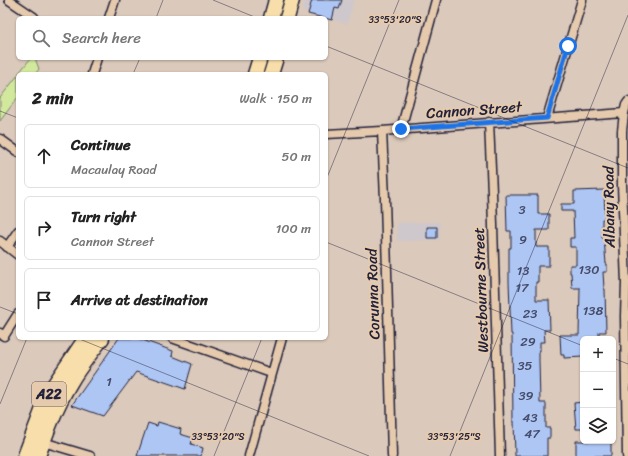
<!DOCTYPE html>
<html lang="en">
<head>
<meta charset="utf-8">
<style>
  :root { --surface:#fff; --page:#f6f6f6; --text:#222; --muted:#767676; --line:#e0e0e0 }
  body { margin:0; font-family:Sriracha,sans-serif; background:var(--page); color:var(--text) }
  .controls { position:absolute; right:12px; bottom:12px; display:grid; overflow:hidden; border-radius:6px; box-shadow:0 1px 3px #0004 }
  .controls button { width:36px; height:36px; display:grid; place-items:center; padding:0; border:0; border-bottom:1px solid var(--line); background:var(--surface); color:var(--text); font:20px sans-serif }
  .stop { position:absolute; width:12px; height:12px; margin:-9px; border:3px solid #1a73e8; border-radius:50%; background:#fff }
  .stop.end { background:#1a73e8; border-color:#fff; box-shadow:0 1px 4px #0008 }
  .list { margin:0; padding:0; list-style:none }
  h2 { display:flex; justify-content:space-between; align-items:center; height:52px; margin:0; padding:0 16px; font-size:17px }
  h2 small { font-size:13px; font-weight:400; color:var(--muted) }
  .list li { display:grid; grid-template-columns:26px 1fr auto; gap:12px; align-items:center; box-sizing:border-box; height:64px; margin:0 8px 8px; padding:0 8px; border:1px solid var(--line); border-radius:6px }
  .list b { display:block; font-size:15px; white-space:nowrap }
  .list p { margin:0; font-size:13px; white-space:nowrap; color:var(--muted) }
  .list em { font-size:13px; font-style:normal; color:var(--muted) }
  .icon { flex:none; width:22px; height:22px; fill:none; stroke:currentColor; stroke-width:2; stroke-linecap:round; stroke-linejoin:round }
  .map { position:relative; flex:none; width:628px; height:456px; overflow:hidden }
  .search { position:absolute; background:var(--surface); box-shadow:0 1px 3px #0004; left:16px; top:16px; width:312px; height:44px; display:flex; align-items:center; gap:10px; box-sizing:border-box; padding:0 14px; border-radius:6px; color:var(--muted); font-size:15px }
  .panel { position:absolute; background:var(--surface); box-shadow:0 1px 3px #0004; left:16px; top:72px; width:312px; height:268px; border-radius:6px }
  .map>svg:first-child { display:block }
  .built { fill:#cec8cc }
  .green { fill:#d1e89d; stroke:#7a856c }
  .building { fill:#aec6f4; stroke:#22223b }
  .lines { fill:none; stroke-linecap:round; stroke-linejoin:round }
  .street-casing { stroke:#22223b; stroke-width:11 }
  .highway-casing { stroke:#22223b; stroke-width:17 }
  .street { stroke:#e6caad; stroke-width:8 }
  .highway { stroke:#f8deab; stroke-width:14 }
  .route { stroke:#1a73e8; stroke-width:5 }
  .ticks { fill:none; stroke:#22223b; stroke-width:1; stroke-opacity:0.45 }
  .labels { text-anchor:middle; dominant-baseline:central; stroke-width:4; stroke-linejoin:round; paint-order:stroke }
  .number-label { font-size:13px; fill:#454b69 }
  .shield { fill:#e6caad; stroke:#5d545d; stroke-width:1 }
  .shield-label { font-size:14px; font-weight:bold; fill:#22223b }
  .street-label { font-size:15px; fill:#22223b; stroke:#e6caad }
  .ticks-label { font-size:10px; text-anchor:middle; fill:#22223b; stroke:#e6caad; stroke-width:4; stroke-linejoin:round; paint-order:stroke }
</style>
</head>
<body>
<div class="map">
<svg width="628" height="456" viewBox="0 0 628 456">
  <rect width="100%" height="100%" fill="#dbc9bb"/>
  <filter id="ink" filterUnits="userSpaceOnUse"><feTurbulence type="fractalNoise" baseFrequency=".025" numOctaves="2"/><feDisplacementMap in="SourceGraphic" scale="8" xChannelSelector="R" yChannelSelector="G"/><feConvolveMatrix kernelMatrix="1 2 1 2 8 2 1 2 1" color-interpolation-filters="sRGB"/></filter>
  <g filter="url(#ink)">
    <path class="built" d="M305,0H354L347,24L302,11Z
      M440,222V240L397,241V223Z"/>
    <path class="green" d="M31,58H35L39,69L35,74H18Z
      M18,75V97L0,121V98Z"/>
    <path class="building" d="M312,0H342L339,9L335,8L332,20L308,14Z
      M604,190L605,219H602V238H604L606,264H607V272H603L604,289H605L606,332H599V339H583V357L564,358V355H561L560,335H579L580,288H572L571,273H570V265H576V247H570V238H574L573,211H561V204H574V191Z
      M506,195H538V214H549V230H536V247H549V266H538V282H536V300H549L550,330H544L545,342H540V351H539V360L540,403H546V428H550V438H547V456H515L514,421H513L512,334H511L509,282V248H511V231H507Z
      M427,227H437V238H427Z
      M119,338H137L173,351L172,356L192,364L185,389L136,372L103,416L72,405Z
      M583,402V429H576L574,403Z
      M158,422L181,429L180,434L193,438L191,444L203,448L201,456H137L148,423L157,426Z
      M576,441H611V456H576Z"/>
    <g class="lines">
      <g class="street-casing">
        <path id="street" d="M9,0L34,17
          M109,18L115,0
          M92,74L97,58
          M547,118L582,0
          M489,122L492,193L500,456
          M401,129L436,0
          M382,131L385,199L392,456
          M326,134L382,131L624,113
          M0,139L18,152
          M0,241L18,255
          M7,247L18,231
          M0,333L4,336L18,314
          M172,338L271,373
          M43,442L90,456
          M249,456L282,338
          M627,456L625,316L626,283L622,185V131L624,113L626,105L628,102"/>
      </g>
      <g class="highway-casing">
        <path id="highway" d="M271,18L276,0
          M287,18L292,0
          M255,74L260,58
          M271,74L276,58
          M25,456L44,406L54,385L86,338
          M38,456C47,431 56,406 70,383C79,367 91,353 102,338"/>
      </g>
      <use href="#street" class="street"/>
      <use href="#highway" class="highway"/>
    </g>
  </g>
  <g class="lines" filter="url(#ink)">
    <path class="route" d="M401,129L547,118L568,46"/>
  </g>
  <path class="ticks" d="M213,0L257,18M156,18L163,0M326,46L628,168M133,74L140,58M0,111L18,118M326,180L399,0M326,242L583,346M0,307L18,314M77,338L369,456M613,358L628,364M0,404L27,338M214,456L262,338M450,456L628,15"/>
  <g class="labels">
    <g class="number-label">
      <text x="522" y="209">3</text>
      <text x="523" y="239">9</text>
      <text x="589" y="269">130</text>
      <text x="523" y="270">13</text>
      <text x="522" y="287">17</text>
      <text x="593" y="310">138</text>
      <text x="530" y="313">23</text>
      <text x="528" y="341">29</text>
      <text x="525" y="365">35</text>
      <text x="109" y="381">1</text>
      <text x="526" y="395">39</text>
      <text x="530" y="417">43</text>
      <text x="532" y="433">47</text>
    </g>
    <rect class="shield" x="32" y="382" width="34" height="24" rx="3"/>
    <g class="shield-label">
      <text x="49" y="394">A22</text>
    </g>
    <g class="street-label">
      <text transform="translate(474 110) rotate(-4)">Cannon Street</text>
      <text transform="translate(609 207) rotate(-91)">Albany Road</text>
      <text transform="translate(481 290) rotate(-92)">Westbourne Street</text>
      <text transform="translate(373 294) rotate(-92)">Corunna Road</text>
    </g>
  </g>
  <g class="ticks-label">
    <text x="395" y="23">33°53'20"S</text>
    <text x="218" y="440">33°53'20"S</text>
    <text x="454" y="440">33°53'25"S</text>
  </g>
</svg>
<div class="controls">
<button>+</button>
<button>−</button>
<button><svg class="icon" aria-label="layers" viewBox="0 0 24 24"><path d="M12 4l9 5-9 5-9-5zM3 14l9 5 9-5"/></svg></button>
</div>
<div class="stop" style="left:568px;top:46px"></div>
<div class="stop end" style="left:401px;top:129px"></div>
<div class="search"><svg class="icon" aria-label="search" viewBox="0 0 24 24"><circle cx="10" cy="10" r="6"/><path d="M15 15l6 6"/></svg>Search here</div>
<section class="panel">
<h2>2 min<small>Walk · 150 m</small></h2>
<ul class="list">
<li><svg class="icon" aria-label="ahead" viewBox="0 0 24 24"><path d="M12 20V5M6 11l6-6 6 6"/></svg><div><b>Continue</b><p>Macaulay Road</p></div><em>50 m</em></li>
<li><svg class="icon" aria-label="right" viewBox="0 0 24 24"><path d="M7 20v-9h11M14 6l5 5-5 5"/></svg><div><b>Turn right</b><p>Cannon Street</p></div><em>100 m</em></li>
<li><svg class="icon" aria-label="arrive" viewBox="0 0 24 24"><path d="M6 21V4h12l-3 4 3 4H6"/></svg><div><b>Arrive at destination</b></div></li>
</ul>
</section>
</div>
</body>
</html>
